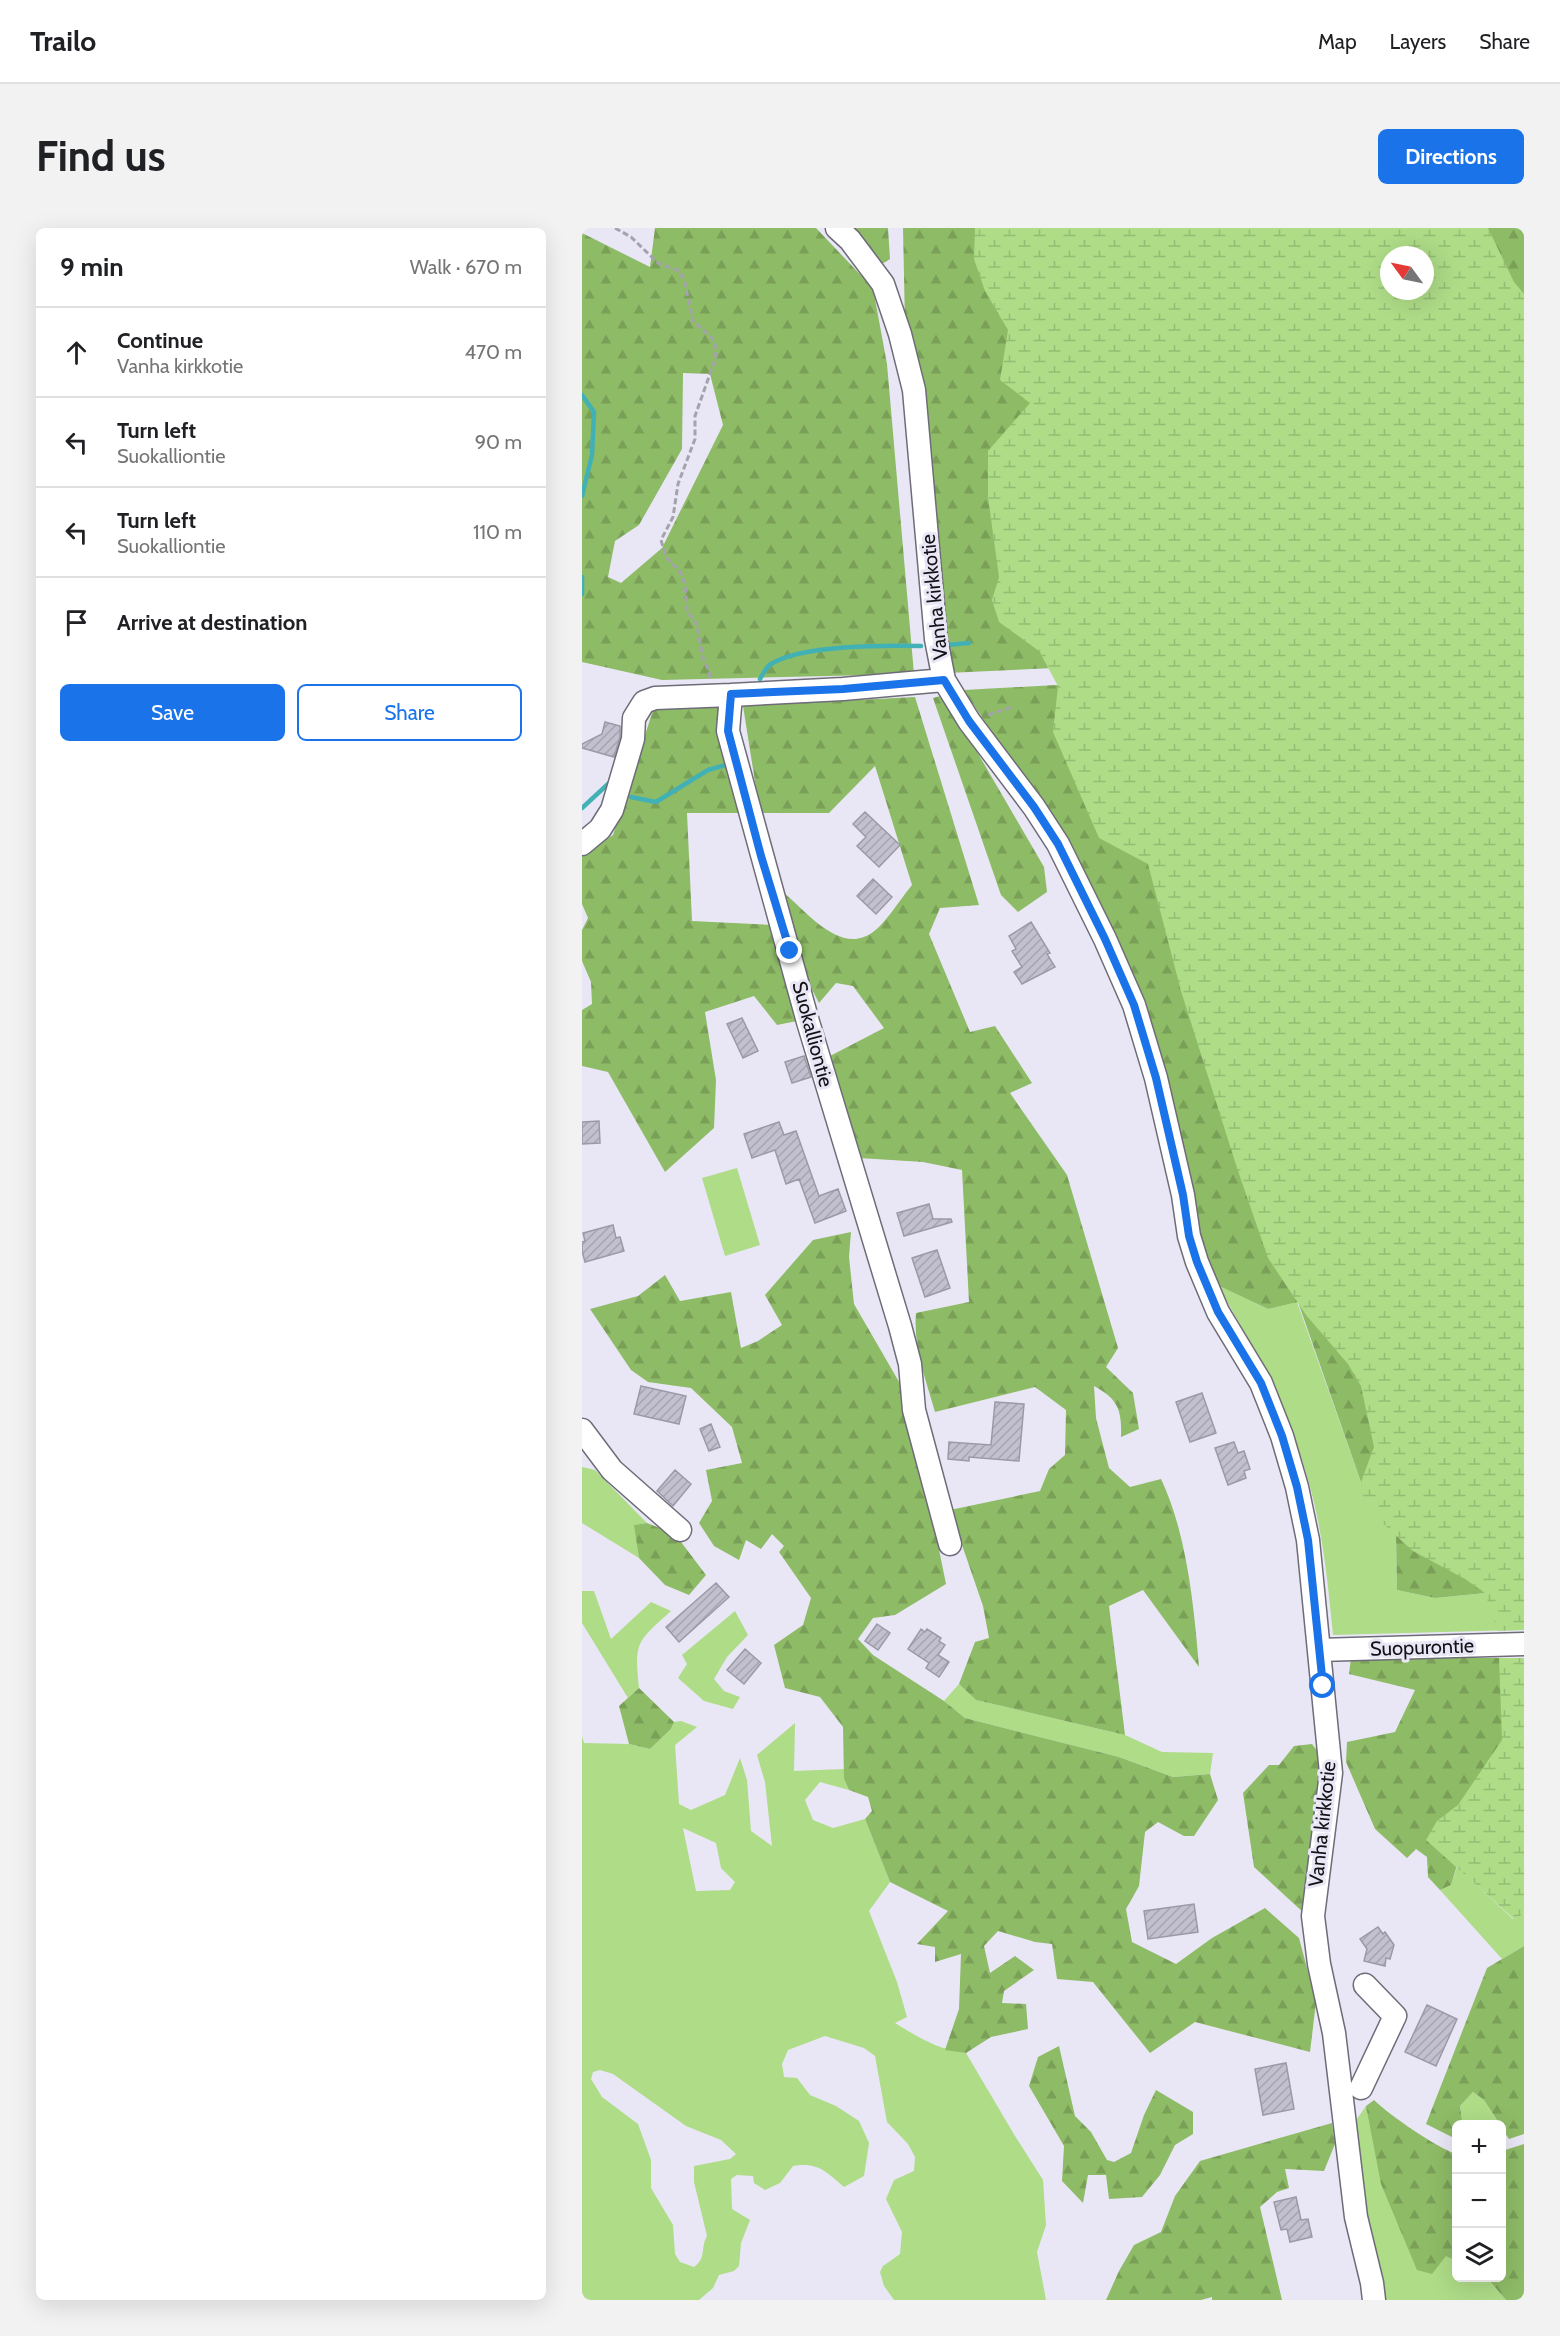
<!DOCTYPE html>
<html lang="en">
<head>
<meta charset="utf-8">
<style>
  :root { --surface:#fff; --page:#f2f2f2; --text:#202124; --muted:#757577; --line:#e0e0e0; --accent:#1a73e8 }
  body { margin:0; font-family:Cabin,sans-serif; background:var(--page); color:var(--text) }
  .controls { position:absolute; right:18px; bottom:18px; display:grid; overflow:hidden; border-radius:9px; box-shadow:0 6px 24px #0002 }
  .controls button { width:54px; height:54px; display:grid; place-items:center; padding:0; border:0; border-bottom:2px solid var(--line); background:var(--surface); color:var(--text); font:30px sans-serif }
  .compass { position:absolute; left:798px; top:18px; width:54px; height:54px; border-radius:50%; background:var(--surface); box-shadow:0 6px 24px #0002; rotate:303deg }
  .stop { position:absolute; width:18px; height:18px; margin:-14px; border:4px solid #1a73e8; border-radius:50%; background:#fff }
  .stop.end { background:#1a73e8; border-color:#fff; box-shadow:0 2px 6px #0008 }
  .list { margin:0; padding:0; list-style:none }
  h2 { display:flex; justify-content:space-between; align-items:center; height:78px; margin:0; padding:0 24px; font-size:26px }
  h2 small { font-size:20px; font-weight:400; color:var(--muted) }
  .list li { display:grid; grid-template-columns:39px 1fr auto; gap:18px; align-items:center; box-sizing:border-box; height:90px; padding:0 24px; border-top:2px solid var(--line) }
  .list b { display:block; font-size:22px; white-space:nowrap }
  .list p { margin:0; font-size:20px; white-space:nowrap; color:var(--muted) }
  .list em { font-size:20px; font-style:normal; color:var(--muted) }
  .actions { display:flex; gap:12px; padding:18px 24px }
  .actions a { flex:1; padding:14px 0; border:2px solid var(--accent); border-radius:9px; text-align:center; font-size:21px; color:var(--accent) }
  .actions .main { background:var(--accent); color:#fff }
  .icon { flex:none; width:33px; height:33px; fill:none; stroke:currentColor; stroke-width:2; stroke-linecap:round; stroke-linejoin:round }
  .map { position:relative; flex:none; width:942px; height:2072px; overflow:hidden; border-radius:9px }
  header { display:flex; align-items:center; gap:36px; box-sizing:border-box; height:84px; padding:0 30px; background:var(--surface); border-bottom:2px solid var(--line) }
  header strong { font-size:28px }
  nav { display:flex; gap:33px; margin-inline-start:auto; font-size:21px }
  .intro { display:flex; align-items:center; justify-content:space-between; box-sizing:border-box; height:144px; padding:0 36px }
  h1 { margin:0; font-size:42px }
  .button { padding:15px 27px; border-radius:9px; background:var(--accent); color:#fff; font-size:21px; font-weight:700 }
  main { display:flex; gap:36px; padding:0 36px }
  aside { flex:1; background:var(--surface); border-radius:9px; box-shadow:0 6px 24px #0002 }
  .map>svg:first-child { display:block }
  .green { fill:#aedc87; fill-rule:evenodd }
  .forest { fill:url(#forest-firs); fill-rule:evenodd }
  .wetland { fill:url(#wetland-marsh); fill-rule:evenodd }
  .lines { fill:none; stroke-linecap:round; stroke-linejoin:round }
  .stream { stroke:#42b1b5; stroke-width:4.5 }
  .building { fill:url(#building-hatch); stroke:#9b99a7; stroke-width:1.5 }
  .minor-casing { stroke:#6e6c78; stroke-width:25 }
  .path { stroke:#a4a2ad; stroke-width:3; stroke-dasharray:6 3; stroke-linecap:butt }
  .minor { stroke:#fff; stroke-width:22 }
  .route { stroke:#1a73e8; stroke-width:8 }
  .labels { text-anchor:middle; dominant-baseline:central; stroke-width:6; stroke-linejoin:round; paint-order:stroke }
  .street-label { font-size:20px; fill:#131217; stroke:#e9e7f5 }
</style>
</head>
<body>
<header>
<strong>Trailo</strong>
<nav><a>Map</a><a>Layers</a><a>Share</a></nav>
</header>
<div class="intro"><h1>Find us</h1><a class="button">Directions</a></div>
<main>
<aside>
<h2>9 min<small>Walk · 670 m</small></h2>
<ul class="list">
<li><svg class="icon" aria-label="ahead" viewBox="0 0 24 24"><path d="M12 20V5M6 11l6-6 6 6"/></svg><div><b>Continue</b><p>Vanha kirkkotie</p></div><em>470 m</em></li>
<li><svg class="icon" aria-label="left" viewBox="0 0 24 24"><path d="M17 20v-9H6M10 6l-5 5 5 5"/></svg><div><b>Turn left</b><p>Suokalliontie</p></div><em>90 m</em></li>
<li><svg class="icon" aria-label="left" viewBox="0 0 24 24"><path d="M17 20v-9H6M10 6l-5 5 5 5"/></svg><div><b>Turn left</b><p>Suokalliontie</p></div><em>110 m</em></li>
<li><svg class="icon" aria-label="arrive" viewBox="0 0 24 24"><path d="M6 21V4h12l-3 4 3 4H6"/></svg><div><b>Arrive at destination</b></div></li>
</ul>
<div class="actions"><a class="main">Save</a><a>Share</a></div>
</aside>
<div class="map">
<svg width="942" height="2072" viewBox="0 0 942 2072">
  <defs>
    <pattern id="forest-firs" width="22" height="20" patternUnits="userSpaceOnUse" patternTransform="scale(1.5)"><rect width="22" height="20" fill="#8ebb66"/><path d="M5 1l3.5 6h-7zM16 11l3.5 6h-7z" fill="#7aa058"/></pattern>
    <pattern id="wetland-marsh" width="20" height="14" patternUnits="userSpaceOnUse" patternTransform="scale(1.5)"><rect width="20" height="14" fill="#aedc87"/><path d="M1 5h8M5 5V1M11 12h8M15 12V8" fill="none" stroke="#95bc74"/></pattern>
    <pattern id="building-hatch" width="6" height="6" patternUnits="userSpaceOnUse" patternTransform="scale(1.5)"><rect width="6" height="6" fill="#c2c0ce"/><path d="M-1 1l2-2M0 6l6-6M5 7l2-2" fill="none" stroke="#a6a4b0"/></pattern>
  </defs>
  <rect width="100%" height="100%" fill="#e9e7f5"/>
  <path class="green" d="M155,940L178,1017L143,1028L120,950Z
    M635,1057L686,1081L715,1074L779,1254L781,1273L814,1307L815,1362L853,1370L904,1365L935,1402L751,1407C746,1356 741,1305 727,1255C709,1188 671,1116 635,1057Z
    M0,1239L13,1242L65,1295L53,1297L57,1330L0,1295Z
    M0,1363H12L29,1411L69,1374L89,1383C55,1414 52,1413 57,1460L46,1470L0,1395Z
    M153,1383L166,1407L145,1429L132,1451L142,1463L158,1469L151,1481L122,1473L96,1450L105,1436L100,1427Z
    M377,1456L394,1472L543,1507L580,1524L631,1525L628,1546L591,1549L537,1529L383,1490L362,1473Z
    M99,1493L115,1499L93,1517L97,1576L109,1582L143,1567L158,1530L165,1552L169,1603L190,1618L183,1554L175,1527L213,1495L212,1543L262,1541V1551L267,1562L238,1554L223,1572L231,1592L251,1600L283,1591L308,1654L287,1683L315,1754L325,1789L313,1795C338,1810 354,1821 384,1825L433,1908L461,1952L464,1997L455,2024L464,2072H312L302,2058L298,2044L301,2038L318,2026L320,2004L304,1971L312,1952L332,1943L333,1929L326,1916L305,1894L293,1828L282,1820L243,1808L206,1822L200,1836L202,1849L215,1850L228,1867L254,1878L277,1893L287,1915L282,1948L262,1959C244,1944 237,1934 211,1938L198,1955L183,1962L172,1955L171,1948L155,1947L149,1951L150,1981L168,1992L159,2015L157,2038L152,2043L137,2047L131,2060L117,2072H0V1508L2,1515L47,1516L68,1521L89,1501L92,1494ZM101,1600L134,1615L139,1640L153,1654L148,1662L114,1663ZM18,1842L31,1846L104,1898L139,1912L154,1926L148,1931L112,1938V1954L125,2008C118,2020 125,2030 112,2039L98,2034L93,2026L91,1997L69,1960V1932L56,1896L20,1869L9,1851L11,1844Z
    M875,1639L931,1691L942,1686V1718L920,1731L858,1662L869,1657Z
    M891,1864L902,1872L917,1896H884L880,1892L878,1878Z
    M784,1878L787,1888L865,2027L874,2033V2050H905L924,2072H797L768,1901Z"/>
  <path class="forest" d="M73,0H234L291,60L305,136L332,446L80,452L0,434V5L68,39ZM101,145L128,146L141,197L80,320L39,355L26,349L33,313L57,297L100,221Z
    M263,0H306L308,31L300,36Z
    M321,0H942V354L729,428L365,445L323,96ZM807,27H843V63H807Z
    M563,452L942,1402L904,1365L853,1370L815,1362L814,1307L781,1273L779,1254L716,1074L686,1081L635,1057L489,625L382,462Z
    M362,467L462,639L465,664L436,684L419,667L351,470Z
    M333,469L397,677L358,680L347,706L388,804L413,798L450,855L428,865L485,947L536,1120L524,1139L551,1165L557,1201L539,1209C540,1182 536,1171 512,1158L514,1190L527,1240L548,1259L579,1251C605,1306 612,1378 617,1439L561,1362L527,1378L543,1507L394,1472L377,1456L393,1414L407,1410L401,1378L368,1282L458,1263L467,1241L483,1227L484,1182L453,1159L353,1184C344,1152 331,1119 334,1085L387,1074L380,942L341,934L277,930L248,828L302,800L271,758L254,755L237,775L220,742L202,665C225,684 259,728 291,704C303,696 320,669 330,657L293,538L247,585H178L161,478Z
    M72,479H139L160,585H105L110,693L191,697L220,792L195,797L172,768L123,784L134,852L132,900L83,944L26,844L0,838V782L10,776L9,754L0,733V702L6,690L0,676V627L31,607Z
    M269,1004L267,1029L272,1076L320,1159L340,1238L364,1356L313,1387L291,1390L276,1411L291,1427L362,1473L383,1490L537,1529L591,1549L628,1546L636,1572L612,1608H602L576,1594L563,1604L557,1658L544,1681L550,1714L594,1736L630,1710L683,1680L717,1710L734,1774L728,1824L613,1794L568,1825L511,1754L475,1751L470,1716L453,1714L416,1703L402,1718L408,1745L433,1728L452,1742L422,1763L420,1775L444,1776L446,1801L409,1809L384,1825L363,1822L377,1781L379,1726L353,1734V1719L335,1716L366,1683L308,1654L283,1591L290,1583L286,1569L267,1562L262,1551L261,1499L238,1469L203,1460L192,1417L221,1397L229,1370L197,1324L202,1318L190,1306L179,1321L164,1312L157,1332L132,1318L117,1295L130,1273L124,1242L160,1235L150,1199L109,1160L66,1154L49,1142L8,1081L56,1068L83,1047L98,1073L149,1064L159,1120L176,1113L200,1097L183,1067L231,1012Z
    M65,1295L93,1306L124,1347L107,1367L83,1357L57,1330L52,1297Z
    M769,1430H942V1651L879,1624L869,1657L858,1662L846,1649L845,1629L834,1621L825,1630L793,1601L764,1534L765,1514L813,1504L833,1462L767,1446Z
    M57,1460L92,1494L89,1501L68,1521L47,1516L37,1478Z
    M730,1516L740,1529L723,1686L672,1639L661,1565L687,1537H697L712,1518Z
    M942,1718V1906L927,1911L902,1872L891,1864L878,1878L880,1892L884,1896H874V1911L844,1896L905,1740Z
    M477,1818L493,1888L509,1904L525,1932L532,1934L549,1925L562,1887L574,1862L611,1884V1906L593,1917L578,1947L560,1969L527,1971L524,1947H506L501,1975L480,1953L482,1918L447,1858L456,1829Z
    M792,1872C807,1887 854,1919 874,1926V2033L864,2028L850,2046L835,2042L799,1956L784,1878Z
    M750,1895L753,1916L742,1943L703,1941L707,1960L695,1964L678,1979L700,2072H630V2069L619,2072H524L537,2043L552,2017L579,2004L593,1968L618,1933Z
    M942,1916V2072H924L905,2050H920V1923Z"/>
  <path class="wetland" d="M393,0H906L932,54L942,66V1402L916,1403L903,1365L883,1351L831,1323L798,1293L781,1273L779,1254L792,1219L779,1158L766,1136L724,1087L686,1030L655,940L599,763L566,636L517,610L471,504L476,458L457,423L417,394L410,372L417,349L406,269V223L448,175L418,152L426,102L403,63L392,31ZM807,27H843V63H807Z
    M917,1430H942V1686L932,1691L844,1612L855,1593L876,1577L920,1512Z"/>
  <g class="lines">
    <path class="stream" d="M0,167L12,184L10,227L0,268
      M0,349V366
      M365,417L387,415
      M178,451C181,446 184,439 189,436C219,417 303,417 339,418
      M49,569L74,574L126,542L147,536
      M0,580L26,556"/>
  </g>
  <path class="building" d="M23,494L38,498V509L32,529L0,520V516L20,506Z
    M283,584L318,617L297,639L275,618L284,609L271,596Z
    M291,651L310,669L294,686L275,668Z
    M449,694L468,725L465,726L473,739L440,756L432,744L440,739L430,723L434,721L427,708Z
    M160,790L176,823L161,830L145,796Z
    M222,828L229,849L210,855L203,834Z
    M17,893L18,915L0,916V894Z
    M197,894L202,907L214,903L237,968L256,961L264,983L233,995L217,951L204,956L193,922L170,930L162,906Z
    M347,976L351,991H369L370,994L322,1008L315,985Z
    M31,997L34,1010L38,1009L42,1023L3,1034L0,1023V1014L3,1013L1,1005Z
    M355,1022L368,1060L343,1069L330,1030Z
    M59,1158L104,1168L97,1196L52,1186Z
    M620,1165L634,1205L608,1214L594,1174Z
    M413,1174L442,1176L437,1233L387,1229V1233L366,1231L367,1214L409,1217Z
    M129,1196L138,1219L127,1223L118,1201Z
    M652,1214L656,1225L662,1223L668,1241L662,1243L664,1250L646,1257L633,1220Z
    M93,1242L109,1256L91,1278L75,1263Z
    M134,1355L147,1369L97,1414L84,1399Z
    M295,1396L308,1405L296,1422L283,1413Z
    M339,1401L343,1404L345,1401L359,1410L357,1413L363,1417L356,1427L367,1434L357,1449L344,1440L347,1435L326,1421Z
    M163,1421L179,1435L162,1456L145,1442Z
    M612,1676L616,1704L566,1711L562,1683Z
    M796,1699L801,1706L803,1704L812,1717L808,1731L804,1730L803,1738L782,1733L785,1721L778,1711Z
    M845,1777L875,1791L854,1838L823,1824Z
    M704,1835L712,1881L681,1887L673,1841Z
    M714,1969L719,1992L726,1991L730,2009L708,2014L705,2001L699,2002L692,1974Z"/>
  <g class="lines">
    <g class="minor-casing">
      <path id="minor" d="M255,0L268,12L301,56L318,106L332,162L354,411L362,452L387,493L452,579L476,616L523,711L552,777L574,850L601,967L607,1008L615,1034L636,1084L679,1155L700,1208L715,1259L726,1312L749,1545L731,1688L737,1736L752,1805L774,1989L790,2055L792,2072
        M362,452L261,461L149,467L146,503L226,794L318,1098L328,1136L332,1182L368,1316
        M0,616L18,601L30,582L51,511L52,490L62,474L73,470L149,467
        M0,1202L30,1242L98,1302
        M737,1422L942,1416
        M779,1860L813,1788L783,1757"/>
    </g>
    <path class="path" d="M33,0L49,9L76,35L97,43L102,51L111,93L129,109L133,116L134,129L113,188V211L96,256L91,289L79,312L84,329L99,345L103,357L105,382L115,397L121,430L128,445L127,450
      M406,487L430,479"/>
    <use href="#minor" class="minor"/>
  </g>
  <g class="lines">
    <path class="route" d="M208,723L179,628L146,503L149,466L261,461L362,452L387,493L452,579L476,616L523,711L552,777L574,850L601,967L607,1008L615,1034L636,1084L679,1155L700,1208L715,1259L726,1312L741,1458"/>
  </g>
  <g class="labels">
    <g class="street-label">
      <text transform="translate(352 369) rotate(-96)">Vanha kirkkotie</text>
      <text transform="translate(231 806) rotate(75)">Suokalliontie</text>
      <text transform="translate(840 1419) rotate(-2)">Suopurontie</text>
      <text transform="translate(740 1596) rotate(-84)">Vanha kirkkotie</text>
    </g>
  </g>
</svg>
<div class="controls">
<button>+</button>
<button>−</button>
<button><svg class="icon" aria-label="layers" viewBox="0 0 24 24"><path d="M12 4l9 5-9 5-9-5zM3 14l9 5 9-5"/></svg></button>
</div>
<svg class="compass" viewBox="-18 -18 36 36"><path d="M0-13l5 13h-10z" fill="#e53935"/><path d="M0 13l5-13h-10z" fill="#757577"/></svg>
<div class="stop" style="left:741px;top:1458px"></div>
<div class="stop end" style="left:208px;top:723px"></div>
</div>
</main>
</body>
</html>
